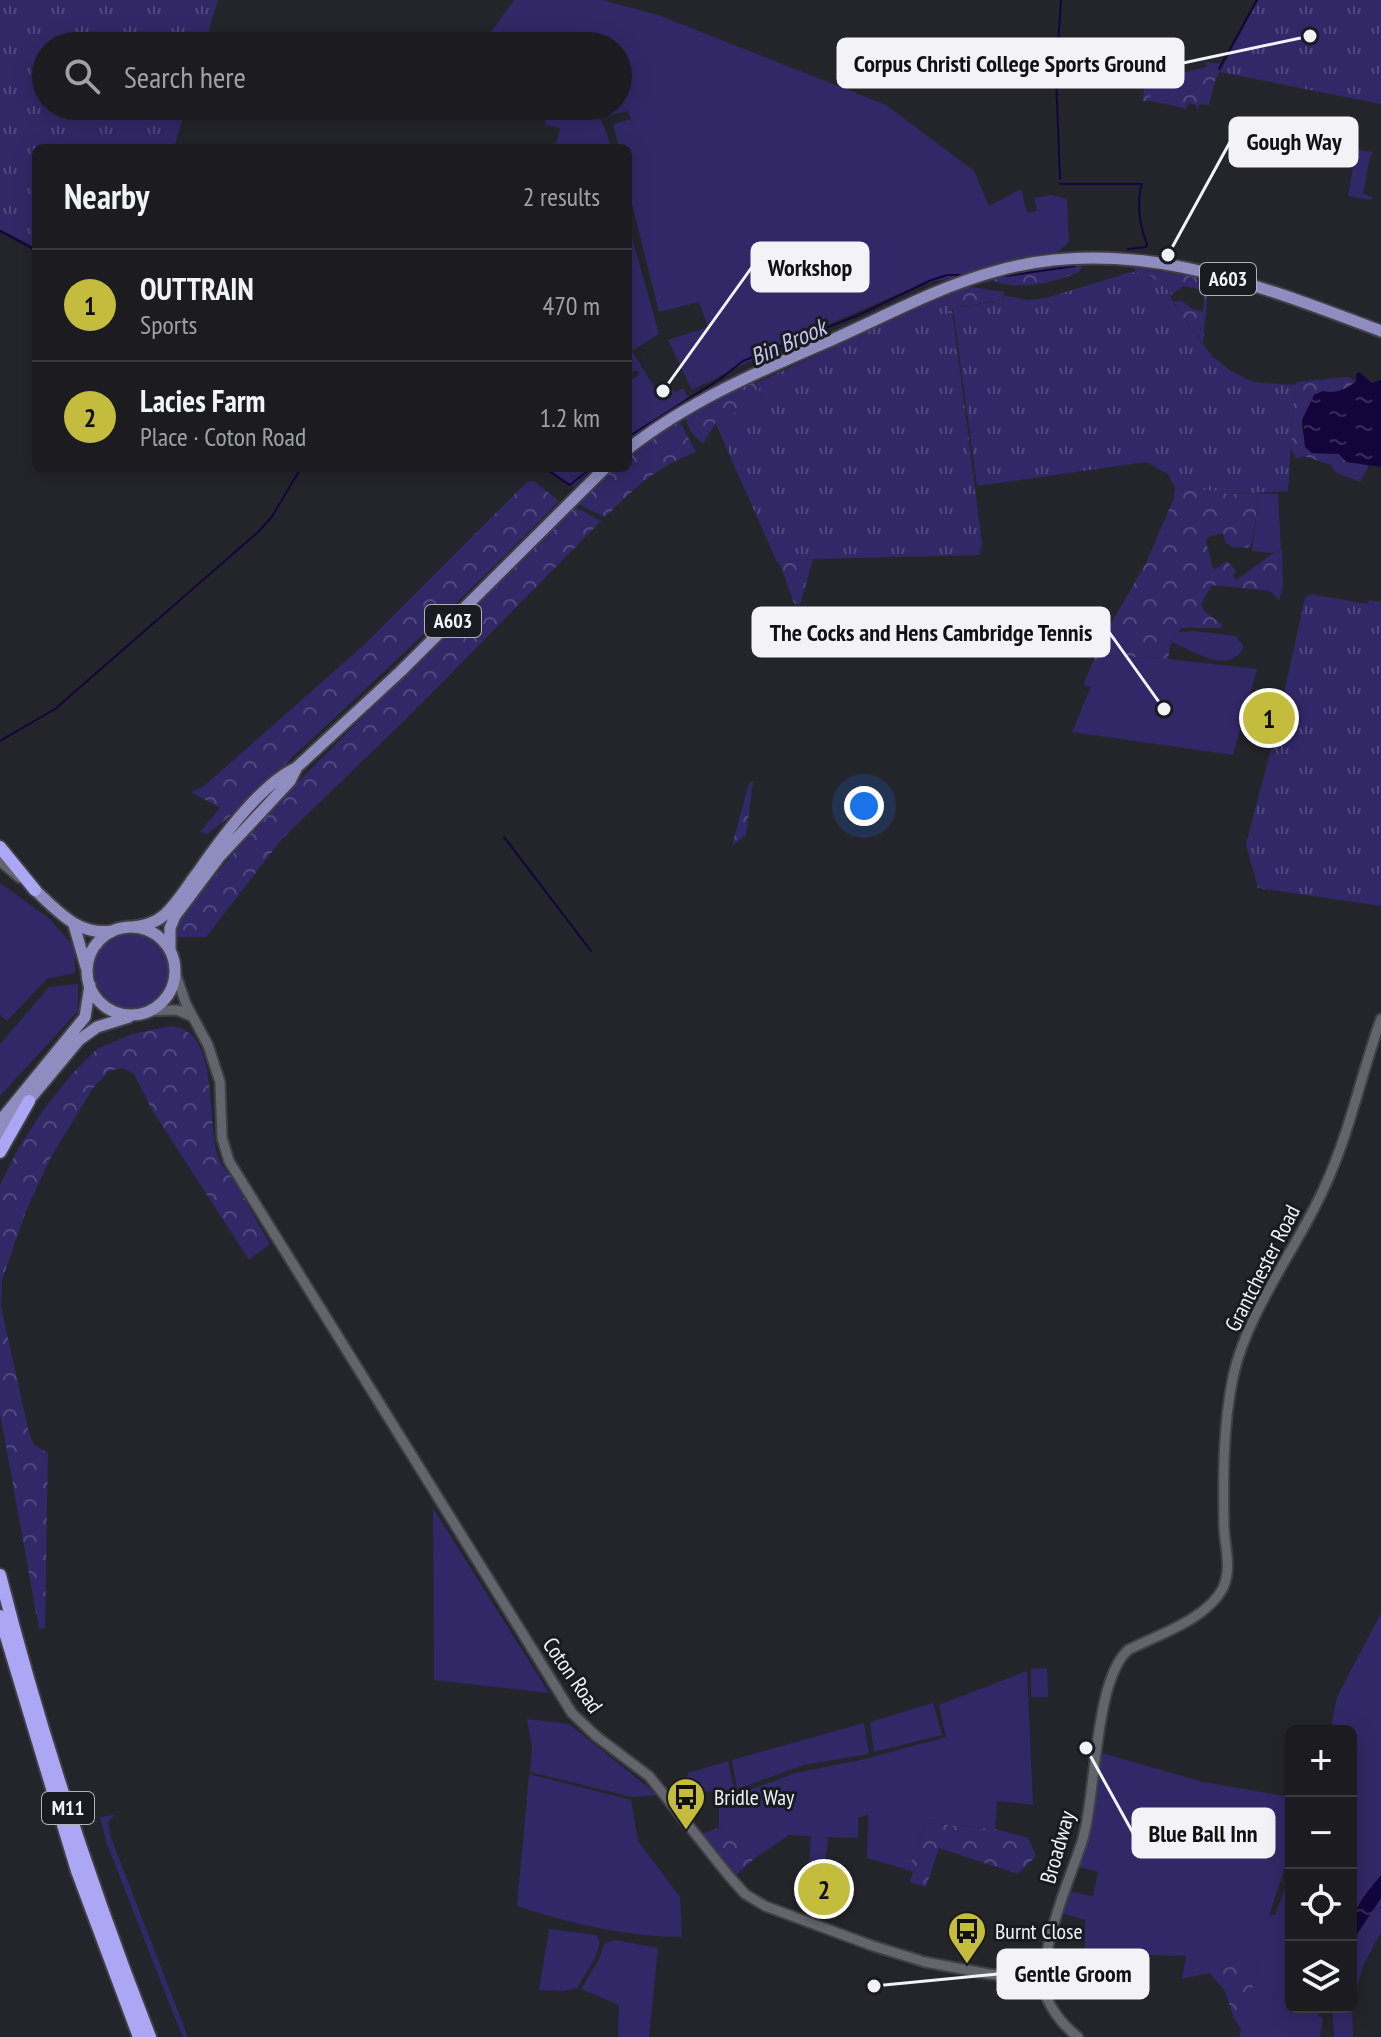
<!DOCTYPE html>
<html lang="en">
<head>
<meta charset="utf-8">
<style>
  :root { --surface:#1b1b20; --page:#28282d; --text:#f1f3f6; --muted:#a0a1a5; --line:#39393e; --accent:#c4bc3d }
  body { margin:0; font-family:"PT Sans Narrow",sans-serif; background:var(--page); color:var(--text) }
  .controls { position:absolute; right:24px; bottom:24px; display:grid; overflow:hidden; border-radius:12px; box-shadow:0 4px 20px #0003 }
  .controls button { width:72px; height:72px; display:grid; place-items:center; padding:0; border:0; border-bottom:2px solid var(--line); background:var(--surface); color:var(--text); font:40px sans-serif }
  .you { position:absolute; left:864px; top:806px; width:28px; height:28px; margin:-20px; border:6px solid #fff; border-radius:50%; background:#1a73e8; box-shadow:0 0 0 12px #1a73e833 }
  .badge { display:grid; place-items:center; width:52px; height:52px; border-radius:50%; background:var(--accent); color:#111; font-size:26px; font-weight:700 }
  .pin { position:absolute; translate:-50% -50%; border:4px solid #fff; box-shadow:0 2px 8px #0006 }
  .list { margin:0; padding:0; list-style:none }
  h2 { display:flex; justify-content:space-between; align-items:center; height:104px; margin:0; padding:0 32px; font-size:34px }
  h2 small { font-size:26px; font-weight:400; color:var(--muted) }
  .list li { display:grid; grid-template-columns:52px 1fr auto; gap:24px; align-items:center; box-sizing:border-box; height:112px; padding:0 32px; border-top:2px solid var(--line) }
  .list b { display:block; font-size:30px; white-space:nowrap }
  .list p { margin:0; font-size:26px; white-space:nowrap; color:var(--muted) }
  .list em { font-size:26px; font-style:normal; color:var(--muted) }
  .icon { flex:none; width:44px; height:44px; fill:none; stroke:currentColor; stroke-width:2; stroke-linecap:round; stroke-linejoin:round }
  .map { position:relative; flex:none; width:1381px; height:2037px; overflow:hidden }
  .search { position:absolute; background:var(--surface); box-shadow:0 4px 20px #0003; left:32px; top:32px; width:600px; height:88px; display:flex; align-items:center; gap:20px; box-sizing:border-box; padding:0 28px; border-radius:44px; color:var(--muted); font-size:30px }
  .panel { position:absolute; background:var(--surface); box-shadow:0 4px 20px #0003; left:32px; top:144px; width:600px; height:328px; border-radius:12px }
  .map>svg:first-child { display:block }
  .green { fill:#322867 }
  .forest { fill:url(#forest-crowns) }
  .park { fill:url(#park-tufts) }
  .water { fill:url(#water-ripples) }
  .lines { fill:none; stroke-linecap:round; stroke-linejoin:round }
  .stream { stroke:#13053b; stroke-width:2 }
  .tertiary-casing { stroke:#3f3f45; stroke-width:13 }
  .primary-casing { stroke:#3f3f45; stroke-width:15 }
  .motorway-casing { stroke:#3f3f45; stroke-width:16 }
  .tertiary { stroke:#64646d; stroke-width:9 }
  .primary { stroke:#8f8cbf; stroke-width:11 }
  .motorway { stroke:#aba7f5; stroke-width:12 }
  .labels { text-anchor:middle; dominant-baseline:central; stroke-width:6; stroke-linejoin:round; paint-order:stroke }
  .shield { fill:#1a1a21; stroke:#b1b1b7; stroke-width:2 }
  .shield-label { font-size:20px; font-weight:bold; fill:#f2f2f7 }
  .street-label { font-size:22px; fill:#f2f2f7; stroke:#1a1a21 }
  .poi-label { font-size:22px; fill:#f2f2f7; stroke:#1a1a21; text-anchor:start }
  .water-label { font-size:24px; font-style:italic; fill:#c5c4ef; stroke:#1a1a21 }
  .leader { fill:none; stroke:#f2f2f7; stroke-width:3 }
  .callout-dot { fill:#f2f2f7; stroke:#1a1a21; stroke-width:3 }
  .callout { fill:#f2f2f7; stroke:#f2f2f7; stroke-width:3 }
  .callout-label { font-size:24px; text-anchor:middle; font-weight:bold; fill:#111 }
</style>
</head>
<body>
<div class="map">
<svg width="1381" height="2037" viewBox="0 0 1381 2037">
  <defs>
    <pattern id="forest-crowns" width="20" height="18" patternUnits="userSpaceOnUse" patternTransform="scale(2)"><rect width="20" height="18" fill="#322867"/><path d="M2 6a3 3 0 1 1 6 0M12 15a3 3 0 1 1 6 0" fill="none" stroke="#50487e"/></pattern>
    <pattern id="park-tufts" width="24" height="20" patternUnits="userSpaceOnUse" patternTransform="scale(2)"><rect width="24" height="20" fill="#322867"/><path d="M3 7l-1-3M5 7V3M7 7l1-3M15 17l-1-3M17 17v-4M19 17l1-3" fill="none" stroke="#50487e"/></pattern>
    <pattern id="water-ripples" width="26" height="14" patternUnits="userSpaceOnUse" patternTransform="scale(2)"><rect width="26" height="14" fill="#13053b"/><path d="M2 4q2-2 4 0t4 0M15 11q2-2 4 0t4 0" fill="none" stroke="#362a58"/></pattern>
  </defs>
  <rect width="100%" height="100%" fill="#24242b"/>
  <path class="green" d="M514,0H602L658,15L886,105L974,171L989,206L1021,189L1027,213L1037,211L1034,198L1052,195L1067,199L1069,242L1058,252L1012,261L964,277L935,281L915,287L801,336L692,390L668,340L708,327L699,302L659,312L628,188V148H619L613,124L631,119L628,111L610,115L608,106H618V46H485L487,38Z
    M1144,56L1184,59L1182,73L1145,69Z
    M1150,74L1182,80L1175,106L1150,101Z
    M548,106C589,106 600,103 611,148H555L560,128L545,125Z
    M1356,150L1373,152L1370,157L1363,194L1372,197V200L1348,196Z
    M628,223L659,334L632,351L659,395L672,388L676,392L683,388L688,397L628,440V383L640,373L635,370L628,375Z
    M548,468H593L573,487Z
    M1259,493L1278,494L1281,550L1271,553L1252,551Z
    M1194,631L1236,636L1244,647C1228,677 1191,649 1171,642L1178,632Z
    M1104,655L1168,659L1257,669L1233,755L1072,732Z
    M0,883L49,918L75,948V973L47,979L7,1021L0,1015Z
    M93 972a38 38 0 1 1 76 0a38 38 0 1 1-76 0Z
    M78,984V1011L0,1096V1044L49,987Z
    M433,1508L549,1693L434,1680Z
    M1381,1613V1875L1359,1904L1351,1919V1731H1330L1337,1697Z
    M1047,1668L1048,1697H1031V1669Z
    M1027,1671L1033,1805L997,1801L995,1829L925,1823L908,1870L867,1858L868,1815L858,1818V1838L828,1837L825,1869L809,1868L811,1836L789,1835L754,1859L719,1828V1795L749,1790L796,1773L865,1759L946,1737L939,1705Z
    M933,1703L942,1735L874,1752L870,1722Z
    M527,1719L569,1724L658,1795L632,1797L530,1772L532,1747Z
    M864,1723L869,1754L804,1765L737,1789L732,1760Z
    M1102,1753L1203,1782L1291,1797V1850L1269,1916L1275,1915L1291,1872V2007H1320L1318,2016L1323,2018L1320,2037H1239L1259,1962L1182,1979L1186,1956L1085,1953V1920L1061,1913L1068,1891L1093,1896L1098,1872L1079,1867L1092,1822Z
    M728,1761L734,1789L684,1794L688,1773Z
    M529,1774L631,1800L638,1841L680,1897L682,1937C628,1937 568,1923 517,1906Z
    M115,1815L108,1822L110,1835L188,2037H183L175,2018L107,1844L100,1817Z
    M1381,1898V1932L1363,1966L1352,2004L1353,2037H1334L1332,2007H1351V1943Z
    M549,1929L596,1935L600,1943L594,1960L577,1988L563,1991L539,1990Z
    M615,1940L658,1948L649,2037H618L619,2005L581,1989L599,1959L604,1944Z"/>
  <path class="forest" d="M1205,62L1223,64L1215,81L1209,105L1200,104L1197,110L1196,105L1188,103L1186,109L1175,106L1182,81L1151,74L1150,101H1143L1145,69L1182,73L1207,67Z
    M1080,263L1082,267L1079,272C1053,283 1014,293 988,278L1012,269Z
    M1134,267L1209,279L1203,343L1178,311L1174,301H1182L1191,308L1203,312L1205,290L1183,286L1171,295C1162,281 1149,278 1135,272Z
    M965,286L1005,292L1000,300L953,308L952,310L975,486L946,301L948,292Z
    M1348,377L1356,381L1347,388L1314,398C1308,412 1295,423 1306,439L1305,447L1312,453L1339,454L1351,462L1366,463L1368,467L1360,482L1335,472L1331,465L1304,456L1296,459L1291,449L1295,385L1297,382Z
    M754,381L763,400L716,422L703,444L691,432L685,418Z
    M680,422L696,452C656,467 635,488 605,517L576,503L614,468H628V456L634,450Z
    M534,481L559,501C481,581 399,658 316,735C279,768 247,806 207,834L200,832L220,808L191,792L203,787L365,644L527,482Z
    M1175,488L1219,491L1227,494L1259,493L1252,544L1247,548L1232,547L1225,542L1223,533L1208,537L1206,542L1213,568L1215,569L1227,561L1236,571L1233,576L1236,580L1275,552L1282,550L1283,587L1279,600L1270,591L1212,585L1201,604L1204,611L1223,625L1220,628H1181L1171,642L1168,659L1104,655L1093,686H1085L1084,683L1106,632L1146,563L1174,498Z
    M573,506L601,521L415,710L282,839L206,937H174L183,915L263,817Z
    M813,559L800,605L794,603L779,562Z
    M753,781L746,835L732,846L749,783Z
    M171,1026C224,1030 203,1130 221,1163C224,1169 229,1173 232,1178C246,1200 257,1222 270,1244L249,1260L151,1108L134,1074L123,1068L109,1071L93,1088L51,1157L26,1211L2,1280L1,1307L29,1433L34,1445L48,1453L45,1628L39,1629L0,1413V1185L18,1149L43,1110L72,1074L97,1049L132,1034Z
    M925,1823L995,1829L1028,1838L1036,1856L1018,1874L939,1848L926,1887L910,1882L913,1872L908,1870Z
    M719,1828L754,1859L734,1877L701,1834Z
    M1259,1961L1243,2029H1241L1234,2018L1225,1991L1208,1971Z"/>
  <path class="park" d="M0,0H218L204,46H46V106H186L174,148H36V248L0,229Z
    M1258,0H1381V104L1220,72Z
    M1131,272L1151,276L1167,289L1178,311L1212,356L1231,371L1253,382L1295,385L1288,491L1227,494L1219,491L1175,488L1168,474L1146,462L977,486L953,308L993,302L1005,296L1027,300L1046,298Z
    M946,295L976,496L982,544L979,555L813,559L777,562L715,422L763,400L756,383Z
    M1310,594L1368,604L1369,600L1381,602V906L1258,888L1246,844L1274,738L1305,598Z"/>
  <path class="water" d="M1359,372L1372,383L1381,380V467L1346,462L1339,454L1312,453L1305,447L1302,420L1314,395L1323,391C1334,394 1347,390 1356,381V374Z
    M1381,1875V1898L1351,1943C1351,1909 1360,1901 1381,1875Z"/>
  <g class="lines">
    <path class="stream" d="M1219,69L1257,0
      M1060,179L1056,76L1061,0
      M1060,184H1142C1136,201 1140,228 1147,244L1146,247L1128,249
      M0,231L36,250
      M1005,276L1075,266
      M628,437L720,379L743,361L861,314L929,281L947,275H962
      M544,468L570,485L591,468
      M0,741L55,709L258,532L271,518L301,468
      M504,837L591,951"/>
    <g class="tertiary-casing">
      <path id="tertiary" d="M0,861L20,878
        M175,972L186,1004L208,1045L220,1082L222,1138L229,1161L572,1713L596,1736L649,1776L729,1876L745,1894L765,1906L873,1946L925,1962L989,1974L1042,1980
        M148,1011L177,1010L191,1016
        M1078,2037C1061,2024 1045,2003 1042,1981C1041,1973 1044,1964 1046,1957C1053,1918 1068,1882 1081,1845C1097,1798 1093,1682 1128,1650C1159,1634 1206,1620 1223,1588C1232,1568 1225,1548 1224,1528C1223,1479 1223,1425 1233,1377C1247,1311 1298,1247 1325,1186C1350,1132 1361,1074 1381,1019"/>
    </g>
    <g class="primary-casing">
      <path id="primary" d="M628,449C690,400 764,369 836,338C887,315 939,287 993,272C1128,232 1256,284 1381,331
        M35,890C58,911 78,936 112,931
        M74,925L86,967
        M134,927C145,925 155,923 163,916C177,904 187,886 198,872C220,840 261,784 296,768L401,671L605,468
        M87 971a44 44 0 1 1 88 0a44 44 0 1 1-88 0Z
        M170,951V928L175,916L220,856L290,781L296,769
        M0,1121L85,1017L90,985
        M0,1135L79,1040L97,1027L129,1017"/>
    </g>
    <g class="motorway-casing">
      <path id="motorway" d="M0,847L35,890
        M0,1152L29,1101
        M0,1575C40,1732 91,1886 150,2037
        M0,1616L77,1871L139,2037"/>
    </g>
    <use href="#tertiary" class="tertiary"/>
    <use href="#primary" class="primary"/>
    <use href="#motorway" class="motorway"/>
  </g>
  <defs>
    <g id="bus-pin" transform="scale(2)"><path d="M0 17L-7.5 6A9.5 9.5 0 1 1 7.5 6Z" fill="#c4bc3d" stroke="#1a1a21"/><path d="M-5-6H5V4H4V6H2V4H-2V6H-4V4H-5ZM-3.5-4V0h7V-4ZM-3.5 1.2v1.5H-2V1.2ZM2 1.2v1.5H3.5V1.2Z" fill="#111"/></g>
  </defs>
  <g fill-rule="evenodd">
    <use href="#bus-pin" x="686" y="1797"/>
    <use href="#bus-pin" x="967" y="1931"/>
  </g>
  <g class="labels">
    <g class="shield">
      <rect x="1200" y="263" width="56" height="32" rx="6"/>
      <rect x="425" y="605" width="56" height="32" rx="6"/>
      <rect x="42" y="1792" width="52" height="32" rx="6"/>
    </g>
    <g class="shield-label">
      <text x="1228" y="279">A603</text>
      <text x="453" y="621">A603</text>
      <text x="68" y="1808">M11</text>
    </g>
    <g class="street-label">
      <text transform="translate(1262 1268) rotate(-63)">Grantchester Road</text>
      <text transform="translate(573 1675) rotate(55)">Coton Road</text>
      <text transform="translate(1057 1847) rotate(-74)">Broadway</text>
    </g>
    <g class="poi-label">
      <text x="714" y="1797">Bridle Way</text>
      <text x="995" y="1931">Burnt Close</text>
    </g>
    <g class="water-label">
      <text transform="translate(788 342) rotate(-24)">Bin Brook</text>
    </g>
  </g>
  <path class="leader" d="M1310 36L1183 63M1168 255L1230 142M663 391L752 267M1164 709L1109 632M1086 1748L1133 1833M874 1986L998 1974"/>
  <g class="callout-dot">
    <circle cx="1310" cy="36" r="8"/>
    <circle cx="1168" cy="255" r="8"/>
    <circle cx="663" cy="391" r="8"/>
    <circle cx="1164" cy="709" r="8"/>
    <circle cx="1086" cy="1748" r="8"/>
    <circle cx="874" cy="1986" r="8"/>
  </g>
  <g class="callout">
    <rect x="838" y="39" width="345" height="48" rx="8"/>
    <rect x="1230" y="118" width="127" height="48" rx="8"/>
    <rect x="752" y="243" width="116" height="48" rx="8"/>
    <rect x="753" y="608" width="356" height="48" rx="8"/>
    <rect x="1133" y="1809" width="141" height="48" rx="8"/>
    <rect x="998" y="1950" width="150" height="48" rx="8"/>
  </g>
  <g class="callout-label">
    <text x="1010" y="72">Corpus Christi College Sports Ground</text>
    <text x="1294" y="150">Gough Way</text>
    <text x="810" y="276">Workshop</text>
    <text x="931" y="641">The Cocks and Hens Cambridge Tennis</text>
    <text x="1203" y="1842">Blue Ball Inn</text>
    <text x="1073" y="1982">Gentle Groom</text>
  </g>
</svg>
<div class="controls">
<button>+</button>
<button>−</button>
<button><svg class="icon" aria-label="locate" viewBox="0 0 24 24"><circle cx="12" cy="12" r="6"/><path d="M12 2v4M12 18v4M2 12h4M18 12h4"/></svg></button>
<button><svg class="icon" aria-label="layers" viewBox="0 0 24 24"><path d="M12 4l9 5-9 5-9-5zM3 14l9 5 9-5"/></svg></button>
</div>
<div class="you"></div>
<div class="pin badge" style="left:1269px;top:718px">1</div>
<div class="pin badge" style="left:824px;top:1889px">2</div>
<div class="search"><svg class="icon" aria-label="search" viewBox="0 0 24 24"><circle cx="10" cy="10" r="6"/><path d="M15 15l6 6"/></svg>Search here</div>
<section class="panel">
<h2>Nearby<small>2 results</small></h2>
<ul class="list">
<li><span class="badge">1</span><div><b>OUTTRAIN</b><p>Sports</p></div><em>470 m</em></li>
<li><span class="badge">2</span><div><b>Lacies Farm</b><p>Place · Coton Road</p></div><em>1.2 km</em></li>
</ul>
</section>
</div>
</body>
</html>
